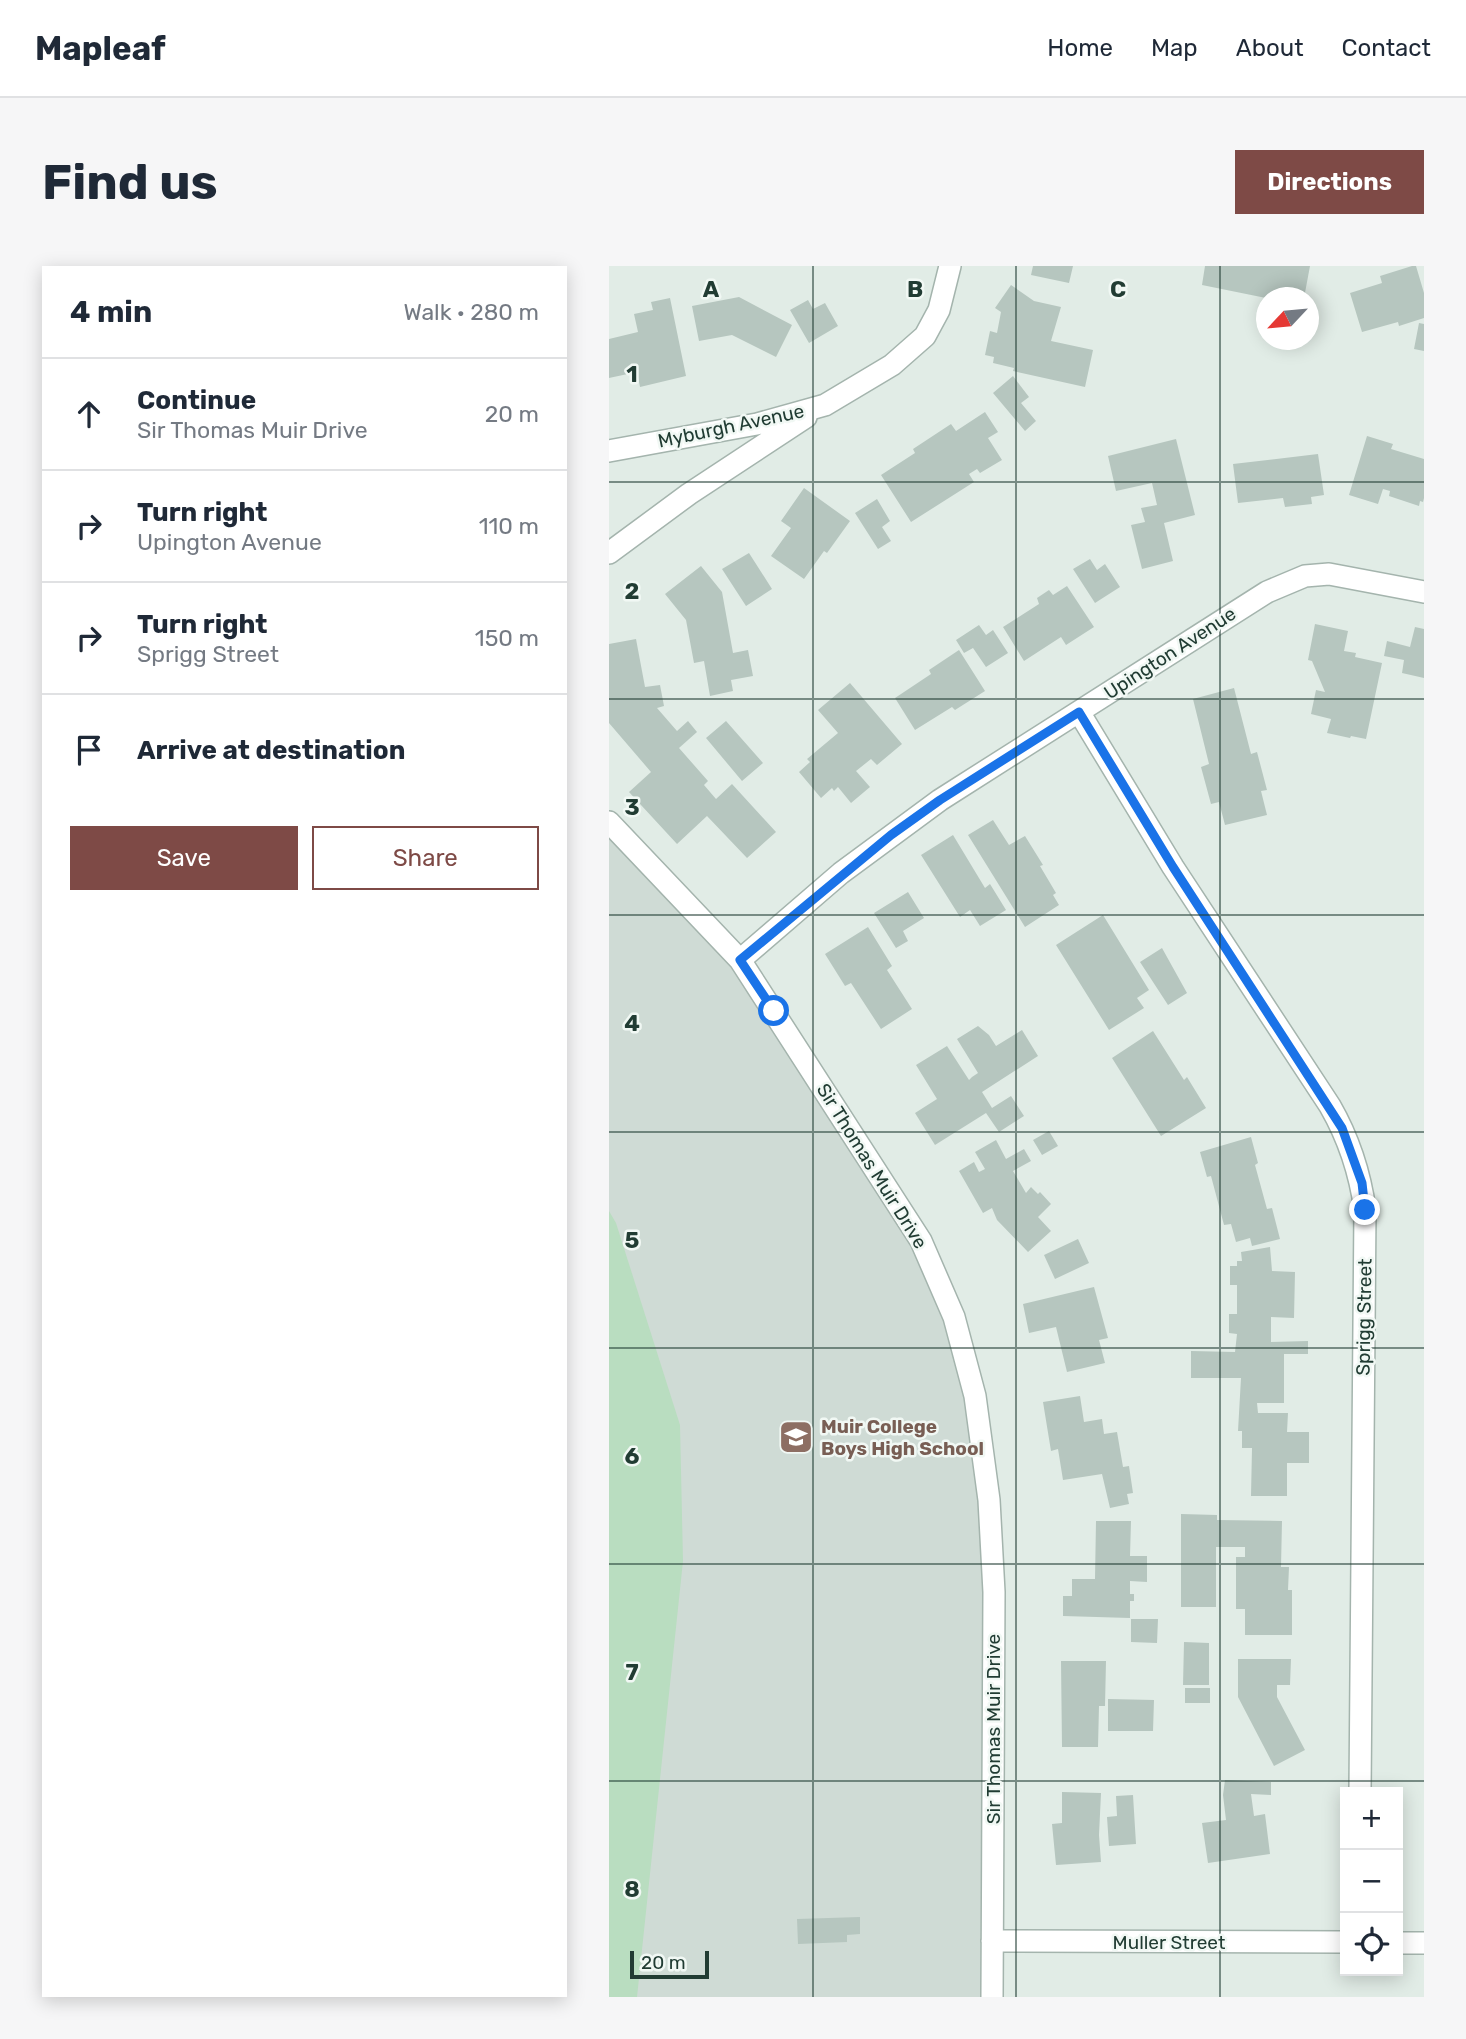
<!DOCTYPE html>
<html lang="en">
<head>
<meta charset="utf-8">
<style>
  :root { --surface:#fff; --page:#f6f6f7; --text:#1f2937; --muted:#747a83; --line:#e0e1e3; --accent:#7e4a46 }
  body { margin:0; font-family:Rubik,sans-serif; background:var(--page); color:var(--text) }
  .controls { position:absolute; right:21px; bottom:21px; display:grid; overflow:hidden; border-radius:0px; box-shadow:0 4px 18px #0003 }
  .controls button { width:63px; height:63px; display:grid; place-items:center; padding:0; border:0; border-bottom:2px solid var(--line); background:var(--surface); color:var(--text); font:35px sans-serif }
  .compass { position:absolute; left:647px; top:21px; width:63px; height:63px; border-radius:50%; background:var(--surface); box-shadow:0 4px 18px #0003; rotate:244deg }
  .scale { position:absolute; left:21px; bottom:18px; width:79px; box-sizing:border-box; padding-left:7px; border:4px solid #213c33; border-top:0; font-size:19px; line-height:24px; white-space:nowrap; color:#213c33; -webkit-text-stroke:5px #f1f8f4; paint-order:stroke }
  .stop { position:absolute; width:21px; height:21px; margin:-16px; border:5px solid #1a73e8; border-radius:50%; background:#fff }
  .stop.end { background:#1a73e8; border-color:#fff; box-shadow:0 2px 7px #0008 }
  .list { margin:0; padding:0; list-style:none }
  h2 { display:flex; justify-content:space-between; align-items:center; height:91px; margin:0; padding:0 28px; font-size:30px }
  h2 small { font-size:23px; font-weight:400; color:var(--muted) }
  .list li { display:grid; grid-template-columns:46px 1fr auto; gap:21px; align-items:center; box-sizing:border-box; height:112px; padding:0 28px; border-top:2px solid var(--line) }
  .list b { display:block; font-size:26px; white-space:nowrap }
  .list p { margin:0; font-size:23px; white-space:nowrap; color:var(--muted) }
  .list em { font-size:23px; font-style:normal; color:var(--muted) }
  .actions { display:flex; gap:14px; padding:21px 28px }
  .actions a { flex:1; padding:16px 0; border:2px solid var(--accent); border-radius:0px; text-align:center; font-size:24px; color:var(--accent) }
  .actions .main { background:var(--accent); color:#fff }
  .icon { flex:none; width:38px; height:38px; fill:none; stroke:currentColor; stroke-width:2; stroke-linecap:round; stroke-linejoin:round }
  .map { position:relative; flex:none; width:815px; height:1731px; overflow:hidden; border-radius:0px }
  header { display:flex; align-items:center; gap:42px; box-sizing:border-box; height:98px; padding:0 35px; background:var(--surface); border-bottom:2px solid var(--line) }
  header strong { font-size:33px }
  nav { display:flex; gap:38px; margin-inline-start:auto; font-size:24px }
  .intro { display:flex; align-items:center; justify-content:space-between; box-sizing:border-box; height:168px; padding:0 42px }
  h1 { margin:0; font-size:49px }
  .button { padding:18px 32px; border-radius:0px; background:var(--accent); color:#fff; font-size:24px; font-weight:700 }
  main { display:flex; gap:42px; padding:0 42px }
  aside { flex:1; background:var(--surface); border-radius:0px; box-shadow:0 4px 18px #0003 }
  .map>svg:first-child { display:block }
  .built { fill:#cfdbd5 }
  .garden { fill:#b9ddc0 }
  .building { fill:#b6c6bf }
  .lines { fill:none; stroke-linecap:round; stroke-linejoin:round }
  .minor-casing { stroke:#a4b4ad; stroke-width:24 }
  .minor { stroke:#fff; stroke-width:21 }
  .route { stroke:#1a73e8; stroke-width:9 }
  .grid { fill:none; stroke:#213c33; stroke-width:2; stroke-opacity:0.55 }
  .labels { text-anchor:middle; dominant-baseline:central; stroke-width:5; stroke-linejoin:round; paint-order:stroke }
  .street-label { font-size:19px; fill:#213c33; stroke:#f1f8f4 }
  .education-label { font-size:19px; font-weight:bold; fill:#785e54; stroke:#f1f8f4; text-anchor:start }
  .grid-label { font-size:23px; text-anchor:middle; font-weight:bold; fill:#213c33; stroke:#f1f8f4; stroke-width:5; stroke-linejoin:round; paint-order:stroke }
</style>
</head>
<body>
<header>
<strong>Mapleaf</strong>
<nav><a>Home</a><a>Map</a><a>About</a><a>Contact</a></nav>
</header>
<div class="intro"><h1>Find us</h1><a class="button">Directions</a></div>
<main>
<aside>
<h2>4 min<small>Walk · 280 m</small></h2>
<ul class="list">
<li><svg class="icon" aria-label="ahead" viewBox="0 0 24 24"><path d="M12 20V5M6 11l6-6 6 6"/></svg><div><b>Continue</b><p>Sir Thomas Muir Drive</p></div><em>20 m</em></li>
<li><svg class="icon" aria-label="right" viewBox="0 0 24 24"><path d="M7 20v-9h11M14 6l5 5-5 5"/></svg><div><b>Turn right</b><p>Upington Avenue</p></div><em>110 m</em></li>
<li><svg class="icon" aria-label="right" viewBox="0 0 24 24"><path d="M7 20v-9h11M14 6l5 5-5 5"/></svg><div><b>Turn right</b><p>Sprigg Street</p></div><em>150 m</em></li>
<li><svg class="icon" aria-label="arrive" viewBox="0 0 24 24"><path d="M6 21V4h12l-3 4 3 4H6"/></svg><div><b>Arrive at destination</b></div></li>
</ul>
<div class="actions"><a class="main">Save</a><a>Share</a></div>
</aside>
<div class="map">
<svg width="815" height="1731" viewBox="0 0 815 1731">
  <rect width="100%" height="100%" fill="#e1ece6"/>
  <path class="built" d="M0,560L128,695L315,972L381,1212L382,1731H0Z"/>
  <path class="garden" d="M0,945L7,957L71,1159L74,1295L28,1731H0Z"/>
  <path class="building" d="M424,0H464L460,17L422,9Z
    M596,0H701L695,32H657L593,19Z
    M803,0H807L815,27V52L790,60L789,56L753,66L741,27L773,17L771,10Z
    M402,19L425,35L452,41L442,75L484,84L476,121L404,105L405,102L384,97L385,91L376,89L381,65L388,67L392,46L386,42Z
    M130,31L183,59L167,91L123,69L90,75L83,40Z
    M61,32L77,110L31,121L28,106L0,112V73L29,66L25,48L44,44L42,36Z
    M199,34L204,43L216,37L229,60L200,77L181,44Z
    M810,57L815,58V85L805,83Z
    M404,110L420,131L412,137L427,155L416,165L384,127Z
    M376,146L389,166L379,172L393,194L371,207L368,203L360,208L365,216L302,256L272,209L306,187L304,183L342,158L347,165Z
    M758,170L784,178L782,183L815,193V232L814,236L811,235L810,240L780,230L781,225L774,223L769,238L740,229Z
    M567,173L586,249L555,257L564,295L533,303L522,259L536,256L532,242L548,239L543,217L507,225L499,190Z
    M709,188L715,229L702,231L703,238L676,241L674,232L629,237L624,198Z
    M195,222L241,255L218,287L215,285L195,313L162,290L182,262L172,255Z
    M268,233L281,255L273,261L282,275L269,283L246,247Z
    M140,287L163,323L137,340L113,303Z
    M481,293L488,304L496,298L511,321L486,337L464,303Z
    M92,300L113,326L124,387L139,384L144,410L122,414L124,425L101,430L95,395L85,397L77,354L56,328Z
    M458,320L485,361L457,379L452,371L415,395L394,361L430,338L428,332L440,324L444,329Z
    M706,358L739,365L735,385L747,387L746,391L773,397L757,473L742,470L741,472L718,467L722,453L702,448L707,424L716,426L703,395L699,394Z
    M370,359L377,369L384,364L399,387L377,401L364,382L355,387L347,374Z
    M806,361L815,363V412L793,407L795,394L775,390L778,375L801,381Z
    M27,373L36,421L51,419L55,440L48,442L68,465L79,455L88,466L70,482L99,515L95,519L107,533L123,518L167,566L138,592L98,550L68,578L20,526L42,506L0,457V378Z
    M350,384L376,425L346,444L343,441L306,464L286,432L322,408L320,404Z
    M241,417L293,478L268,499L262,493L247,505L261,521L242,537L229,521L225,525L223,522L212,532L190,506L201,496L198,493L229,467L209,444Z
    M625,422L642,488L648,486L658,524L652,525L658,549L616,559L610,536L602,538L592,501L600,498L584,433Z
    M117,455L154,497L133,515L97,472Z
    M384,554L400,579L416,570L434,599L431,600L447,627L444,629L450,639L416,661L359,569Z
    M344,569L376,622L381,618L397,644L371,660L361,644L351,651L312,589Z
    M299,626L315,652L294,665L299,675L287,682L265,647Z
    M494,649L540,724L528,732L535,742L500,764L447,679Z
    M259,661L283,700L278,704L303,743L272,763L242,717L236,720L216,688Z
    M553,682L578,727L559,739L531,696Z
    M369,760L380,769L387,780L413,764L429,790L373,826L383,842L402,830L415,850L390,866L377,847L326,879L306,847L328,833L307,799L338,780L360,814L363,811L369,807L348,773Z
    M544,765L575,814L578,811L597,842L552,870L503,792Z
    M440,865L449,880L433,889L424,874Z
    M642,871L649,897L646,899L658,943L663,942L671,973L643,980L641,972L627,976L622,958L615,959L602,910L598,911L591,886Z
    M387,874L397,893L415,883L422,895L404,905L417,927L422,921L429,928L431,926L442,938L429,951L442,965L419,986L388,954L383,942L374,947L350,905L365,896L370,906L376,903L366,886Z
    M469,973L480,997L446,1013L435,989Z
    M661,981L663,1005L686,1006L685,1052L662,1051V1076L699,1075V1088H675V1137H648L649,1147H679L678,1166H700V1197H678V1230H642L643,1182H633V1165H629L632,1112H582V1085L626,1086L628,1068L620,1067V1048H628V1019H621V1000H628V995H633L632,986Z
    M485,1021L499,1072L490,1074L496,1097L458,1106L447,1061L420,1067L414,1038Z
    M471,1130L475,1156L493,1153L495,1168L508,1166L514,1201L520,1200L524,1227L518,1228L520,1238L501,1242L493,1208L454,1214L449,1183L442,1185L434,1136Z
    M572,1248L608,1249V1254L673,1255L672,1301H680L679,1324H683V1369H636V1343H627V1291H636V1281H607V1341H572Z
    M487,1255H522L521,1290H538V1316L521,1315V1328H525V1335H521V1352L454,1350V1330H463V1313H486Z
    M522,1353H549L548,1377L522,1376Z
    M575,1376L600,1377V1419H574Z
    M629,1393H682L681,1419H668V1431L696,1484L665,1500L629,1431Z
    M452,1395H497L496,1440H490L489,1481H453Z
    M576,1422H601V1437H576Z
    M499,1433L545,1434L544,1465H499Z
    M616,1514L662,1516V1529L642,1528L645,1550L656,1548L661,1588L599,1597L593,1557L617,1554L614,1529Z
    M453,1526L492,1527L490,1569L492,1596L447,1599L443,1558L453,1557Z
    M524,1529L527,1578L500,1580L498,1551L508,1550L507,1530Z
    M251,1651V1668L238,1669V1676L189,1678L188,1653Z"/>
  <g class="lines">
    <g class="minor-casing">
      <path id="minor" d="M0,185L148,158L216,139L283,99L316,70L330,44L341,0
        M0,287L80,228L197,151
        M470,446L564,601L721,840C740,873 751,907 756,944L751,1526
        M0,556L131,694L312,975L345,1051L366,1130L380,1234L385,1326L383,1731
        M131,694L232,607L331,534L658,326L696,310L720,308L815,326
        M383,1675L736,1676
        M789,1677H815"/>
    </g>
    <use href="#minor" class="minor"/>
  </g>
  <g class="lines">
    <path class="route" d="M165,745L131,694L282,569L331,534L470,446L564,601L733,862L753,917L756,944"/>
  </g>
  <path class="grid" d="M204,0V1731M407,0V1731M611,0V1731M0,216H815M0,433H815M0,649H815M0,866H815M0,1082H815M0,1298H815M0,1515H815"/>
  <defs>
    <g id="school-square" transform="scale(1.75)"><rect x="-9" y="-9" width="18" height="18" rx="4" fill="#8d6e63" stroke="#f1f8f4"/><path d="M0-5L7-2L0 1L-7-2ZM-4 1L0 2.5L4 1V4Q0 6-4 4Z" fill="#fff"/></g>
  </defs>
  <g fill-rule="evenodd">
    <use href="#school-square" x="187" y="1171"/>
  </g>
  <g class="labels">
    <g class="street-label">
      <text transform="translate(122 160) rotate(-12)">Myburgh Avenue</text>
      <text transform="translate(561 387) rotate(-33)">Upington Avenue</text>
      <text transform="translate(263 900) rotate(58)">Sir Thomas Muir Drive</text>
      <text transform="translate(755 1051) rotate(-89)">Sprigg Street</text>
      <text transform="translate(384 1463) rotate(-90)">Sir Thomas Muir Drive</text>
      <text x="560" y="1676">Muller Street</text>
    </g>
    <g class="education-label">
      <text x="212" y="1160">Muir College<tspan x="212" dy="22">Boys High School</tspan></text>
    </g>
  </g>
  <g class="grid-label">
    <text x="102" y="31">A</text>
    <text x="306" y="31">B</text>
    <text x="509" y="31">C</text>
    <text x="23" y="116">1</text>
    <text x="23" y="333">2</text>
    <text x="23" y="549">3</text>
    <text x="23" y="765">4</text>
    <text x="23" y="982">5</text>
    <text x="23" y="1198">6</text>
    <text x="23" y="1414">7</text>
    <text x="23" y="1631">8</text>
  </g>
</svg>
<div class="controls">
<button>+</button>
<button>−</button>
<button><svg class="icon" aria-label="locate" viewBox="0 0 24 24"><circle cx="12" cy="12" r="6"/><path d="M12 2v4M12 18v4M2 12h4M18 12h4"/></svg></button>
</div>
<svg class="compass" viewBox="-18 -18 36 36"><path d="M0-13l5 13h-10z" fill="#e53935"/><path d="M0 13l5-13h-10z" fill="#747a83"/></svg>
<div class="scale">20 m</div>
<div class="stop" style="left:165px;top:745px"></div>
<div class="stop end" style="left:756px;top:944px"></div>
</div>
</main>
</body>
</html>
